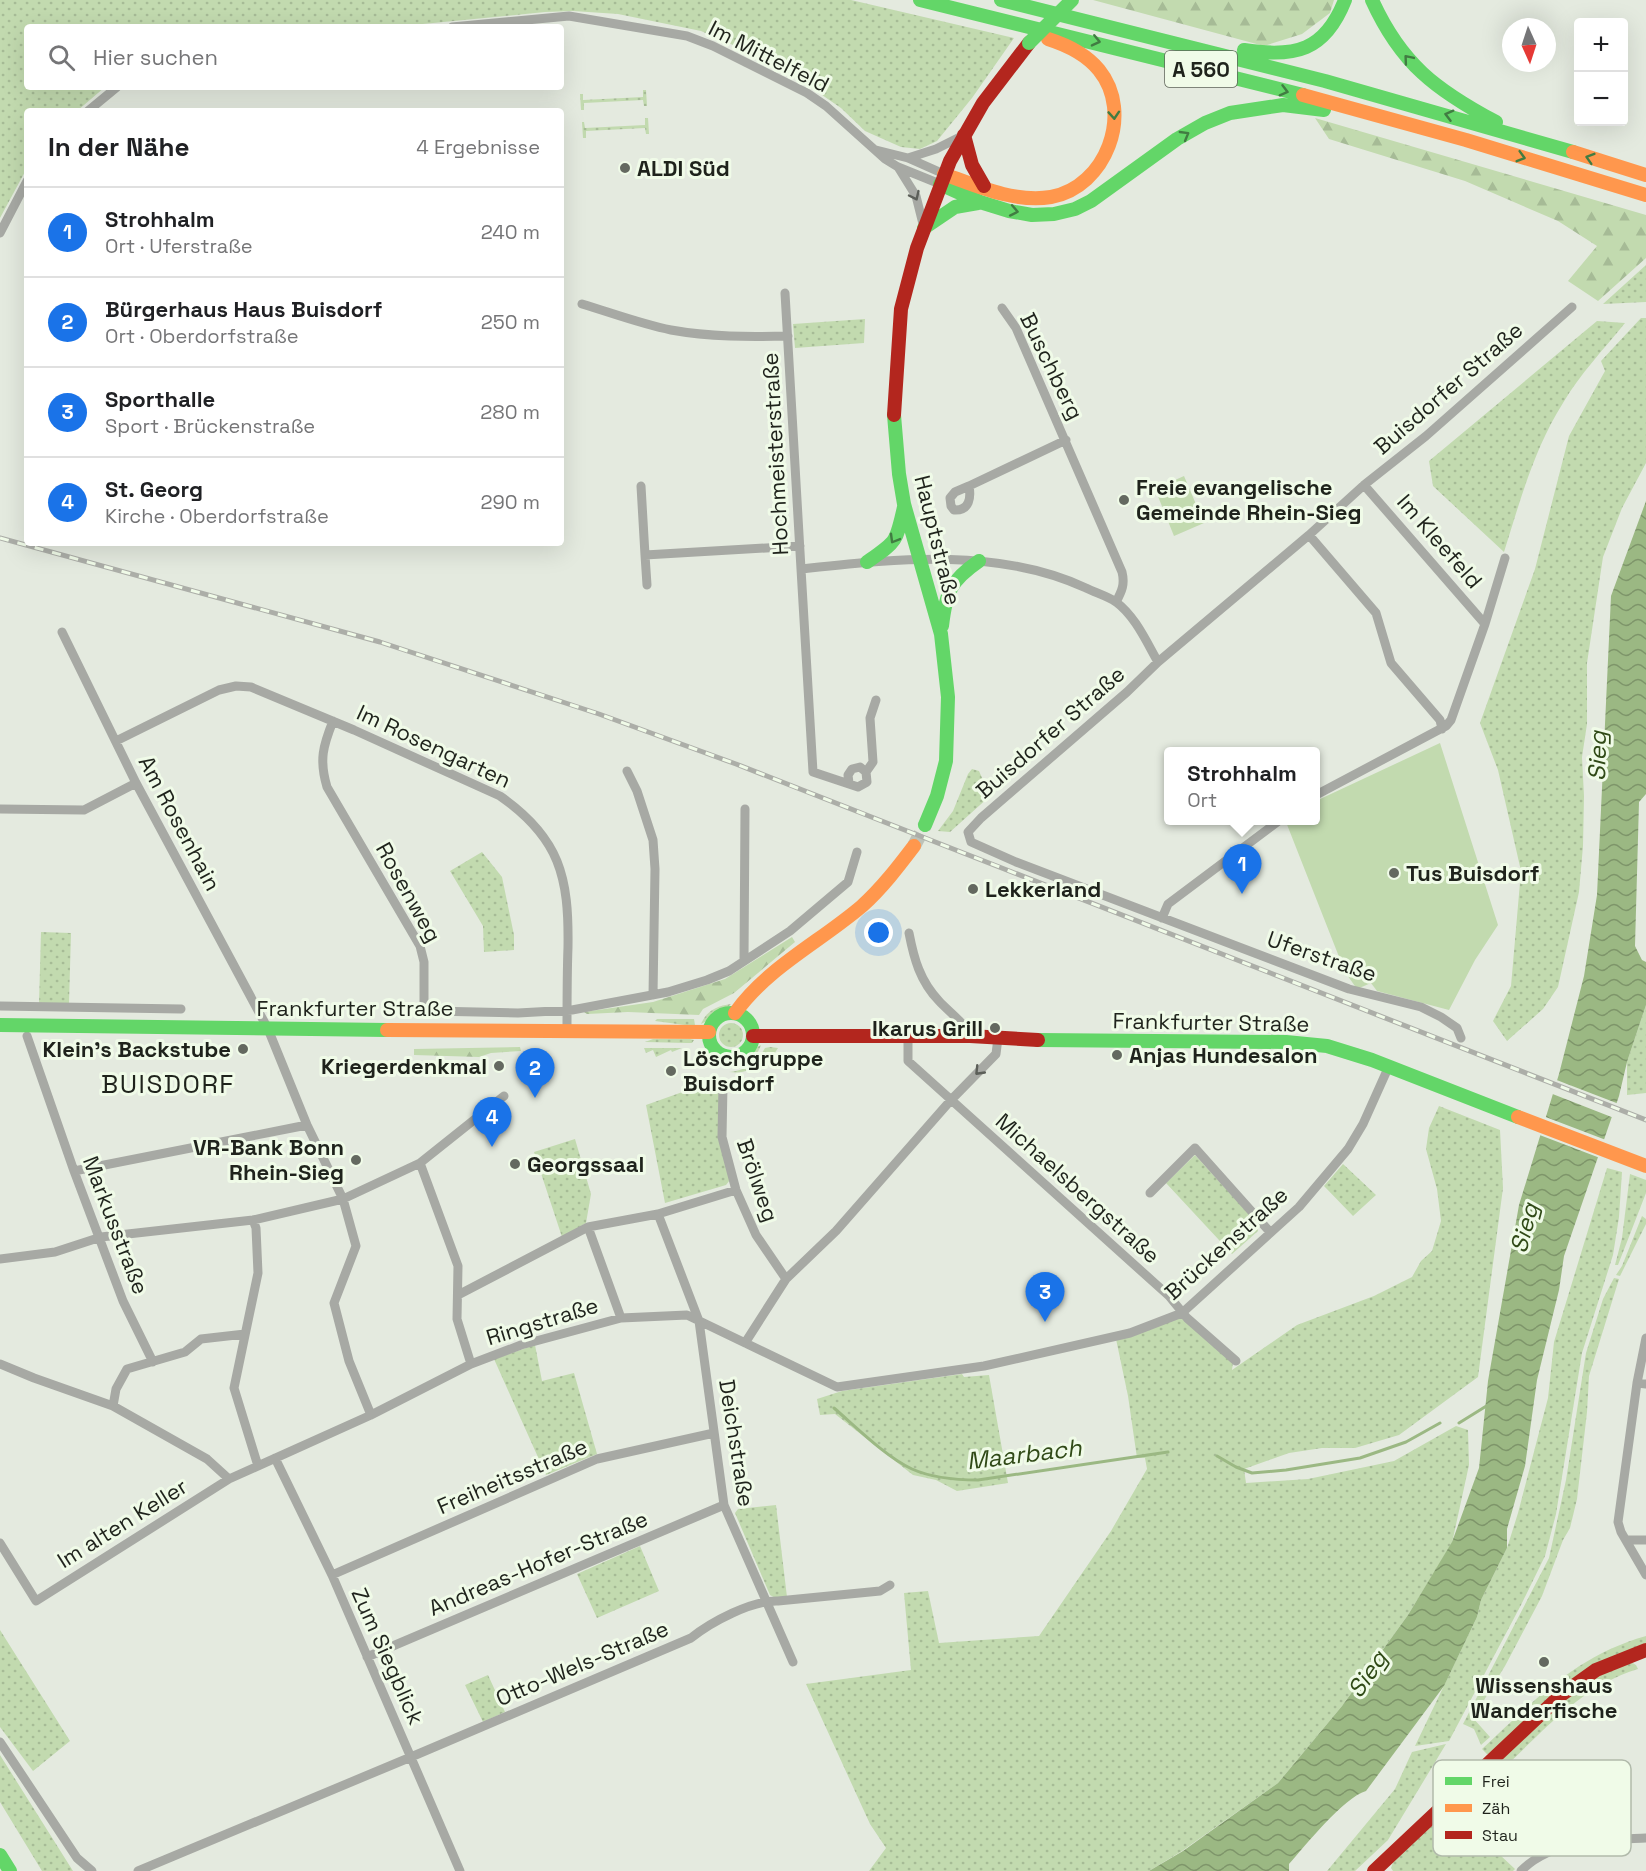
<!DOCTYPE html>
<html lang="de">
<head>
<meta charset="utf-8">
<style>
  :root { --surface:#fff; --page:#f6f6f6; --text:#202124; --muted:#757577; --line:#e0e0e0; --accent:#1a73e8 }
  body { margin:0; font-family:"Space Grotesk",sans-serif; background:var(--page); color:var(--text) }
  .controls { position:absolute; right:18px; top:18px; display:grid; overflow:hidden; border-radius:6px; box-shadow:0 6px 24px #0002 }
  .controls button { width:54px; height:54px; display:grid; place-items:center; padding:0; border:0; border-bottom:2px solid var(--line); background:var(--surface); color:var(--text); font:30px sans-serif }
  .compass { position:absolute; left:1502px; top:18px; width:54px; height:54px; border-radius:50%; background:var(--surface); box-shadow:0 6px 24px #0002; rotate:177deg }
  .you { position:absolute; left:879px; top:933px; width:21px; height:21px; margin:-15px; border:4px solid #fff; border-radius:50%; background:#1a73e8; box-shadow:0 0 0 9px #1a73e833 }
  .badge { display:grid; place-items:center; width:39px; height:39px; border-radius:50%; background:var(--accent); color:#fff; font-size:20px; font-weight:700 }
  .pin { position:absolute; translate:-50% -50px; filter:drop-shadow(0 2px 3px #0008) }
  .pin::after { content:''; position:absolute; top:32px; width:21px; height:18px; background:inherit; clip-path:polygon(0 0,100% 0,50% 100%) }
  .popup { position:absolute; left:1164px; top:747px; width:156px; height:78px; box-sizing:border-box; display:grid; place-content:center; border-radius:6px; background:var(--surface); filter:drop-shadow(0 2px 4px #0005); font-size:20px; white-space:nowrap; color:var(--muted) }
  .popup b { font-size:22px; color:var(--text) }
  .popup::after { content:''; position:absolute; left:50%; top:100%; margin-left:-12px; border:12px solid transparent; border-top-color:var(--surface) }
  .list { margin:0; padding:0; list-style:none }
  h2 { display:flex; justify-content:space-between; align-items:center; height:78px; margin:0; padding:0 24px; font-size:26px }
  h2 small { font-size:20px; font-weight:400; color:var(--muted) }
  .list li { display:grid; grid-template-columns:39px 1fr auto; gap:18px; align-items:center; box-sizing:border-box; height:90px; padding:0 24px; border-top:2px solid var(--line) }
  .list b { display:block; font-size:22px; white-space:nowrap }
  .list p { margin:0; font-size:20px; white-space:nowrap; color:var(--muted) }
  .list em { font-size:20px; font-style:normal; color:var(--muted) }
  .icon { flex:none; width:33px; height:33px; fill:none; stroke:currentColor; stroke-width:2; stroke-linecap:round; stroke-linejoin:round }
  .map { position:relative; flex:none; width:1646px; height:1871px; overflow:hidden }
  .search { position:absolute; background:var(--surface); box-shadow:0 6px 24px #0002; left:24px; top:24px; width:540px; height:66px; display:flex; align-items:center; gap:15px; box-sizing:border-box; padding:0 21px; border-radius:6px; color:var(--muted); font-size:22px }
  .panel { position:absolute; background:var(--surface); box-shadow:0 6px 24px #0002; left:24px; top:108px; width:540px; height:438px; border-radius:6px }
  .map>svg:first-child { display:block }
  .green { fill:url(#green-dots) }
  .forest { fill:url(#forest-firs) }
  .pitch { fill:#c2daaf }
  .water { fill:url(#water-waves) }
  .pier { fill:#e4eadf }
  .lines { fill:none; stroke-linecap:round; stroke-linejoin:round }
  .stream { stroke:#9bb883; stroke-width:3 }
  .secondary-tunnel { stroke:#bdc2b8; stroke-width:14; stroke-dasharray:14 7; stroke-linecap:butt }
  .street { stroke:#a7a9a4; stroke-width:9 }
  .fast { stroke:#63d668; stroke-width:14 }
  .slow { stroke:#ff974d; stroke-width:14 }
  .jam { stroke:#b3261e; stroke-width:14 }
  .rail-casing { stroke:#acaea8; stroke-width:5 }
  .rail { stroke:#f0fbe8; stroke-width:3; stroke-dasharray:9; stroke-linecap:butt }
  .fast-bridge { stroke:#63d668; stroke-width:14 }
  .oneway { stroke:#417c42 }
  .oneway2 { stroke:#5c5f59 }
  .poi-dot { fill:#646960; stroke:#f0fbe8; stroke-width:2 }
  .labels { text-anchor:middle; dominant-baseline:central; stroke-width:6; stroke-linejoin:round; paint-order:stroke }
  .shield { fill:#f0fbe8; stroke:#5e6459; stroke-width:1.5 }
  .shield-label { font-size:21px; font-weight:bold; fill:#1f231c }
  .street-label { font-size:22px; fill:#1f231c; stroke:#f0fbe8 }
  .poi-label { font-size:22px; font-weight:bold; fill:#1f231c; stroke:#f0fbe8; text-anchor:start }
  .water-label { font-size:24px; font-style:italic; fill:#304a17; stroke:#f0fbe8 }
  .quarter-label { font-size:26px; letter-spacing:1.5px; fill:#1f231c; stroke:#f0fbe8 }
  .key { fill:#f0fbe8; stroke:#b1baab; stroke-width:1.5 }
  .key-label { font-size:16px; fill:#1f231c }
</style>
</head>
<body>
<div class="map">
<svg width="1646" height="1871" viewBox="0 0 1646 1871">
  <defs>
    <pattern id="green-dots" width="8" height="8" patternUnits="userSpaceOnUse" patternTransform="scale(1.5)"><rect width="8" height="8" fill="#c2daaf"/><path d="M2 2h.1M6 6h.1" fill="none" stroke="#a6bb96" stroke-width="1.8" stroke-linecap="round"/></pattern>
    <pattern id="forest-firs" width="22" height="20" patternUnits="userSpaceOnUse" patternTransform="scale(1.5)"><rect width="22" height="20" fill="#c2daaf"/><path d="M5 1l3.5 6h-7zM16 11l3.5 6h-7z" fill="#a6bb96"/></pattern>
    <pattern id="water-waves" width="16" height="10" patternUnits="userSpaceOnUse" patternTransform="scale(1.5)"><rect width="16" height="10" fill="#9bb883"/><path d="M0 5q4-4 8 0t8 0" fill="none" stroke="#7e956a"/></pattern>
  </defs>
  <rect width="100%" height="100%" fill="#e4eadf"/>
  <path class="green" d="M0,0H851L1014,38L972,98L937,141L920,149L901,147L865,131L841,108L806,84L749,52L701,31L618,14L573,11L545,12L392,27H27V87H105L77,111H27V168L0,218Z
    M643,90H646L647,106H644L643,100L584,103V110H581L580,94H583V100L643,97Z
    M645,118H648L649,134H646L645,128L586,131V138H583L582,122H584L585,128L645,125Z
    M1646,265V302L1603,304Z
    M1641,318H1646V463L1622,508L1603,557L1587,663V724L1582,757L1584,796L1583,846L1579,892L1558,987L1543,1009L1507,1041L1493,1021L1511,986L1521,871L1498,770L1480,723L1535,569L1569,436L1605,371L1601,361Z
    M865,319L864,343L795,348L793,324Z
    M1597,321L1625,323C1604,349 1580,374 1563,403C1534,449 1520,501 1504,552L1433,486L1429,461Z
    M972,769L979,771L990,796L950,832L938,831L953,811L968,774Z
    M482,852L502,877L514,935V950L484,952L483,926L450,871Z
    M41,932L71,933L69,1004H39Z
    M731,1004L722,1013L701,1024C707,1010 717,1006 731,1004Z
    M1646,1005V1093L1627,1095V1062Z
    M657,1019H694L695,1025H685L655,1021Z
    M719 1035a12 12 0 1 1 24 0a12 12 0 1 1-24 0Z
    M653,1039H690L694,1040L692,1043H686L645,1042Z
    M761,1045C756,1060 743,1065 728,1066L732,1062Z
    M770,1047L778,1048L769,1062L763,1060C752,1070 743,1074 729,1072C747,1070 756,1063 765,1048Z
    M644,1048H682L672,1052L671,1050L656,1057L653,1050L646,1053Z
    M719,1079V1139L730,1180L726,1185L665,1203L646,1105Z
    M1439,1106L1500,1130L1503,1188L1478,1377L1399,1435L1355,1448H1322L1289,1453L1244,1469L1246,1483L1308,1479L1394,1461L1456,1426L1468,1430L1469,1465L1452,1543L1408,1615L1342,1706L1278,1783L1182,1851L1149,1871H869L886,1848L870,1824L806,1684L911,1670L904,1593L928,1591L939,1643L1039,1636L1111,1531L1147,1469L1145,1458H1137L1128,1396L1116,1339L1182,1317L1233,1362L1232,1370L1297,1325L1374,1296L1412,1277L1421,1261L1432,1251L1441,1221L1437,1189L1426,1149L1429,1128Z
    M575,1139L591,1194L586,1223L562,1237L534,1152Z
    M1195,1155L1257,1223L1258,1231L1232,1254L1166,1183Z
    M1343,1164L1376,1195L1353,1216L1324,1186Z
    M1607,1168L1622,1172L1619,1217L1613,1255L1582,1353L1556,1514L1545,1556L1521,1605L1449,1741L1415,1746L1477,1617L1481,1600L1507,1548L1518,1513L1548,1398L1554,1342Z
    M1630,1174L1646,1180V1193L1618,1265H1615L1622,1238Z
    M1642,1216L1646,1219V1224L1620,1276L1616,1275L1622,1266Z
    M1614,1278L1619,1279L1589,1376L1587,1412L1577,1499L1570,1528L1563,1540L1542,1596L1505,1666L1473,1718L1490,1737L1481,1745L1474,1729L1463,1724L1549,1558L1566,1480L1586,1353L1603,1299Z
    M535,1345L542,1381L574,1373L597,1454L546,1475L494,1359Z
    M962,1374L964,1377L989,1375L1008,1483L957,1491L936,1480L913,1475L835,1414L820,1415L817,1399L842,1391Z
    M776,1505L787,1597L777,1599L770,1595L735,1513L738,1509Z
    M640,1546L659,1591L597,1618L577,1574Z
    M0,1630L70,1741L33,1771L0,1727Z
    M1646,1636V1644L1601,1662L1490,1754H1487L1482,1749C1534,1701 1575,1656 1646,1636Z
    M1631,1662L1636,1665L1638,1669C1584,1685 1546,1728 1507,1765L1502,1760L1554,1707L1600,1674Z
    M488,1675L505,1712L483,1722L465,1685Z
    M1446,1744L1388,1840L1355,1871H1327L1395,1789L1412,1752Z
    M0,1755L73,1871H42L0,1802Z
    M1483,1778L1492,1780L1456,1814L1515,1869L1513,1871H1393L1391,1868L1395,1857L1478,1779Z"/>
  <path class="forest" d="M1093,0H1334L1330,13L1302,34L1264,46Z
    M1315,118L1646,215V258L1598,301L1568,281L1597,246L1558,221L1465,181L1329,139Z
    M792,937L795,942L734,993L703,1009L699,1015L628,1012L587,1014L584,1012L653,1002L725,979Z
    M520,1047L521,1051L491,1053L479,1057L414,1055V1049Z"/>
  <path class="pitch" d="M1184,476L1204,523L1174,536L1155,489Z
    M1440,743L1498,925L1475,960L1449,1010L1377,991L1371,983L1357,989L1345,972L1286,822L1316,820V802L1318,800Z"/>
  <path class="water" d="M1646,501V794L1639,802L1635,946L1642,960L1646,962V1005L1627,1062L1619,1096L1564,1256L1559,1290L1537,1380L1525,1466L1507,1529V1548L1481,1600L1477,1617L1444,1686L1366,1791C1343,1798 1306,1845 1289,1864V1871H1149L1183,1851L1278,1783L1342,1706L1408,1615L1452,1542L1479,1468L1488,1381L1519,1205L1559,1074L1584,976L1597,895L1611,596Z"/>
  <path class="pier" d="M1554,1079L1619,1104L1614,1118L1550,1093Z
    M1543,1116L1606,1140L1600,1158L1537,1134Z"/>
  <g class="lines">
    <path class="stream" d="M834,1408C856,1427 886,1457 912,1469C932,1478 956,1480 978,1480L1168,1452
      M1459,1423L1488,1405
      M1217,1456L1236,1467L1252,1473L1286,1470L1360,1458L1406,1442L1440,1423"/>
    <path class="secondary-tunnel" d="M914,846L925,825"/>
    <path class="street" d="M452,27L569,16L687,36L713,46L807,93L826,106L885,159L898,167L940,184
      M88,111L117,87
      M876,150L908,158L944,174
      M908,158L936,149L964,135
      M898,167L916,196L924,228
      M0,233L27,181
      M785,293L801,569
      M582,304C612,313 641,324 671,330C710,337 749,337 788,336
      M1002,308L1016,328L1122,572C1125,584 1122,591 1116,602
      M1364,485L1485,624
      M641,486L645,555L800,546
      M969,486C971,497 970,511 954,510L951,506L950,498L955,492L969,486L1066,440
      M1309,535L1376,613L1391,663L1440,720L1442,729
      M645,555L647,585
      M62,632L136,783L268,1029L307,1125L343,1199L356,1246L334,1303L349,1361L371,1415
      M333,721C323,746 319,760 327,787L420,946L424,962V1002L426,1007L432,1011L518,1013L572,1010L668,992L707,980L729,971L790,931L848,882L857,852
      M116,741L219,690L236,686L251,687L354,730L500,796C560,838 569,877 568,947C567,975 567,1002 567,1030
      M627,771L637,791L653,840L655,869L653,995
      M813,772L801,569C896,559 998,547 1086,588C1096,593 1107,596 1116,602C1135,616 1146,641 1158,662
      M813,772L858,787L867,782L866,772L860,767L852,769L848,775L849,783
      M866,772L873,762L870,718L876,700
      M1316,795L1446,726L1451,720L1485,624L1505,558
      M0,809L84,810L136,783
      M1162,918L1168,904L1280,820
      M909,933C914,959 920,981 939,1001C949,1012 964,1022 970,1036
      M744,960L745,809
      M0,1006L181,1009
      M27,1036L74,1171L123,1301L153,1362
      M908,1037V1061L1169,1296L1187,1318L1236,1361
      M1461,1038L1457,1028L1441,1017L1421,1007L1349,989L1016,862L971,842L968,832L981,818L1127,692L1158,662L1309,535L1364,485L1426,436L1572,307
      M723,1085L722,1137L736,1190L756,1235L786,1279
      M420,1163L458,1266L457,1319L471,1364
      M74,1171L307,1125
      M1150,1193L1195,1148L1270,1232
      M658,1214L699,1321L724,1505L793,1662
      M253,1220L256,1228L258,1273L234,1388L258,1466
      M588,1227L621,1318
      M0,1259L55,1252L101,1237L253,1220L343,1199L420,1163L504,1096
      M458,1295L588,1227L658,1214L736,1190
      M745,1343L786,1279L836,1231L951,1100L996,1054L998,1038
      M0,1364L34,1378L113,1406L207,1459L229,1479L371,1415L471,1364L521,1345L621,1318L687,1315L837,1387L984,1366L1130,1333L1182,1313L1299,1207L1348,1149L1363,1124L1389,1066
      M1637,1383L1646,1338
      M1646,1384L1637,1383L1618,1522L1621,1532L1646,1575
      M113,1406L116,1389L127,1369L185,1352L201,1339L245,1334
      M275,1458L332,1575L460,1871
      M1627,1540H1646
      M0,1543L36,1601L229,1479
      M332,1575L597,1459L714,1433
      M367,1657L724,1505
      M0,1742L77,1858L92,1871
      M138,1871L411,1757L691,1638C711,1622 752,1600 778,1601L880,1591L890,1585
      M1521,1871C1552,1839 1604,1840 1646,1838"/>
    <path class="fast" d="M920,0L1303,95
      M1001,0L1325,81L1573,152
      M1372,0C1401,64 1436,90 1496,122
      M1244,50C1295,58 1325,51 1345,0
      M940,184L980,202L1009,211L1032,215L1054,214L1075,209L1091,201L1177,139L1205,123L1230,113L1283,105L1324,110
      M924,228L955,207L978,203
      M894,415L899,474L904,504L941,634L948,697L946,761L937,796L925,825
      M867,562C897,541 896,543 904,507
      M942,626C946,592 950,581 979,561
      M709 1035a22 22 0 1 1 44 0a22 22 0 1 1-44 0Z
      M0,1025L387,1030
      M1038,1040L1286,1042L1327,1046L1372,1060L1518,1117
      M0,1855L10,1871"/>
    <path class="slow" d="M1303,95L1466,140L1646,195
      M1573,152L1646,175
      M944,174C977,186 1015,203 1051,197C1106,187 1134,113 1099,70C1086,54 1067,45 1048,39
      M735,1013C768,967 820,942 862,906C882,888 898,867 914,846
      M387,1030L709,1032
      M1518,1117L1646,1166"/>
    <path class="jam" d="M964,135L972,165L984,186
      M894,415L901,309L917,248L950,161L983,103L1029,43
      M753,1036H970L1038,1040
      M1374,1871L1561,1695L1596,1670L1646,1650"/>
    <g class="rail-casing">
      <path id="rail" d="M0,538L380,642L599,714L736,764L1646,1120"/>
    </g>
    <use href="#rail" class="rail"/>
    <path class="fast-bridge" d="M1029,43L1072,0"/>
  </g>
  <defs><path id="oneway-chevron" d="M-2-3.5L2.5 0L-2 3.5" fill="none" stroke-width="1.6" stroke-linecap="round" stroke-linejoin="round" transform="scale(1.5)"/></defs>
  <g class="oneway">
    <use href="#oneway-chevron" transform="translate(1096 41) rotate(13)"/>
    <use href="#oneway-chevron" transform="translate(1408 59) rotate(-130)"/>
    <use href="#oneway-chevron" transform="translate(1284 91) rotate(15)"/>
    <use href="#oneway-chevron" transform="translate(1114 115) rotate(86)"/>
    <use href="#oneway-chevron" transform="translate(1449 115) rotate(-165)"/>
    <use href="#oneway-chevron" transform="translate(1185 135) rotate(-30)"/>
    <use href="#oneway-chevron" transform="translate(1521 157) rotate(16)"/>
    <use href="#oneway-chevron" transform="translate(1590 158) rotate(-163)"/>
    <use href="#oneway-chevron" transform="translate(1014 211) rotate(11)"/>
    <use href="#oneway-chevron" transform="translate(894 539) rotate(120)"/>
  </g>
  <g class="oneway2">
    <use href="#oneway-chevron" transform="translate(915 196) rotate(65)"/>
    <use href="#oneway-chevron" transform="translate(979 1071) rotate(134)"/>
  </g>
  <g class="poi-dot">
    <circle cx="625" cy="168" r="6"/>
    <circle cx="1124" cy="500" r="6"/>
    <circle cx="1394" cy="873" r="6"/>
    <circle cx="973" cy="889" r="6"/>
    <circle cx="995" cy="1028" r="6"/>
    <circle cx="243" cy="1049" r="6"/>
    <circle cx="1117" cy="1055" r="6"/>
    <circle cx="499" cy="1066" r="6"/>
    <circle cx="671" cy="1071" r="6"/>
    <circle cx="356" cy="1160" r="6"/>
    <circle cx="515" cy="1164" r="6"/>
    <circle cx="1544" cy="1662" r="6"/>
  </g>
  <g class="labels">
    <rect class="shield" x="1165" y="51" width="72" height="36" rx="4.5"/>
    <g class="shield-label">
      <text x="1201" y="69">A 560</text>
    </g>
    <g class="street-label">
      <text transform="translate(769 56) rotate(27)">Im Mittelfeld</text>
      <text transform="translate(1052 366) rotate(64)">Buschberg</text>
      <text transform="translate(1448 388) rotate(-41)">Buisdorfer Straße</text>
      <text transform="translate(775 454) rotate(-93)">Hochmeisterstraße</text>
      <text transform="translate(938 540) rotate(76)">Hauptstraße</text>
      <text transform="translate(1440 541) rotate(49)">Im Kleefeld</text>
      <text transform="translate(1050 732) rotate(-41)">Buisdorfer Straße</text>
      <text transform="translate(434 746) rotate(25)">Im Rosengarten</text>
      <text transform="translate(180 823) rotate(62)">Am Rosenhain</text>
      <text transform="translate(409 892) rotate(61)">Rosenweg</text>
      <text transform="translate(1322 956) rotate(19)">Uferstraße</text>
      <text x="355" y="1008">Frankfurter Straße</text>
      <text transform="translate(1211 1022) rotate(1)">Frankfurter Straße</text>
      <text transform="translate(758 1180) rotate(71)">Brölweg</text>
      <text transform="translate(1078 1188) rotate(42)">Michaelsbergstraße</text>
      <text transform="translate(116 1225) rotate(69)">Markusstraße</text>
      <text transform="translate(1226 1243) rotate(-42)">Brückenstraße</text>
      <text transform="translate(542 1321) rotate(-17)">Ringstraße</text>
      <text transform="translate(737 1443) rotate(81)">Deichstraße</text>
      <text transform="translate(512 1476) rotate(-23)">Freiheitsstraße</text>
      <text transform="translate(122 1523) rotate(-32)">Im alten Keller</text>
      <text transform="translate(538 1563) rotate(-23)">Andreas-Hofer-Straße</text>
      <text transform="translate(388 1656) rotate(66)">Zum Siegblick</text>
      <text transform="translate(582 1663) rotate(-23)">Otto-Wels-Straße</text>
    </g>
    <g class="poi-label">
      <text x="637" y="168">ALDI Süd</text>
      <text x="1136" y="487">Freie evangelische<tspan x="1136" dy="25">Gemeinde Rhein-Sieg</tspan></text>
      <text x="1406" y="873">Tus Buisdorf</text>
      <text x="985" y="889">Lekkerland</text>
      <text x="983" y="1028" text-anchor="end">Ikarus Grill</text>
      <text x="231" y="1049" text-anchor="end">Klein’s Backstube</text>
      <text x="1129" y="1055">Anjas Hundesalon</text>
      <text x="683" y="1058">Löschgruppe<tspan x="683" dy="25">Buisdorf</tspan></text>
      <text x="487" y="1066" text-anchor="end">Kriegerdenkmal</text>
      <text x="344" y="1147" text-anchor="end">VR-Bank Bonn<tspan x="344" dy="25">Rhein-Sieg</tspan></text>
      <text x="527" y="1164">Georgssaal</text>
      <text x="1544" y="1685" text-anchor="middle">Wissenshaus<tspan x="1544" dy="25">Wanderfische</tspan></text>
    </g>
    <g class="water-label">
      <text transform="translate(1597 756) rotate(-89)">Sieg</text>
      <text transform="translate(1524 1228) rotate(-75)">Sieg</text>
      <text transform="translate(1024 1454) rotate(-7)">Maarbach</text>
      <text transform="translate(1367 1674) rotate(-56)">Sieg</text>
    </g>
    <g class="quarter-label">
      <text x="168" y="1084">BUISDORF</text>
    </g>
  </g>
  <rect x="1433" y="1760" width="198" height="96" rx="9" class="key"/>
  <rect x="1445" y="1777" width="27" height="8" fill="#63d668"/>
  <rect x="1445" y="1804" width="27" height="8" fill="#ff974d"/>
  <rect x="1445" y="1831" width="27" height="8" fill="#b3261e"/>
  <g class="key-label">
    <text x="1482" y="1787">Frei</text>
    <text x="1482" y="1814">Zäh</text>
    <text x="1482" y="1841">Stau</text>
  </g>
</svg>
<div class="controls">
<button>+</button>
<button>−</button>
</div>
<svg class="compass" viewBox="-18 -18 36 36"><path d="M0-13l5 13h-10z" fill="#e53935"/><path d="M0 13l5-13h-10z" fill="#757577"/></svg>
<div class="you"></div>
<div class="pin badge" style="left:1242px;top:894px">1</div>
<div class="popup"><b>Strohhalm</b>Ort</div>
<div class="pin badge" style="left:535px;top:1098px">2</div>
<div class="pin badge" style="left:1045px;top:1322px">3</div>
<div class="pin badge" style="left:492px;top:1147px">4</div>
<div class="search"><svg class="icon" aria-label="search" viewBox="0 0 24 24"><circle cx="10" cy="10" r="6"/><path d="M15 15l6 6"/></svg>Hier suchen</div>
<section class="panel">
<h2>In der Nähe<small>4 Ergebnisse</small></h2>
<ul class="list">
<li><span class="badge">1</span><div><b>Strohhalm</b><p>Ort · Uferstraße</p></div><em>240 m</em></li>
<li><span class="badge">2</span><div><b>Bürgerhaus Haus Buisdorf</b><p>Ort · Oberdorfstraße</p></div><em>250 m</em></li>
<li><span class="badge">3</span><div><b>Sporthalle</b><p>Sport · Brückenstraße</p></div><em>280 m</em></li>
<li><span class="badge">4</span><div><b>St. Georg</b><p>Kirche · Oberdorfstraße</p></div><em>290 m</em></li>
</ul>
</section>
</div>
</body>
</html>
